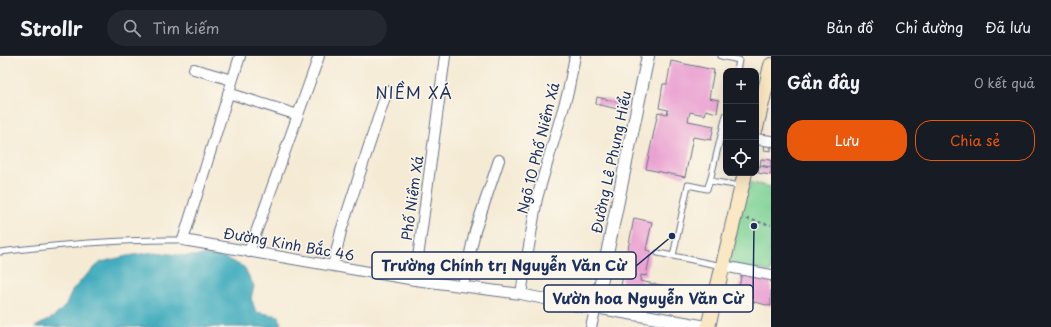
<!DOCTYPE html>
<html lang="vi">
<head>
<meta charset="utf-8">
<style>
  :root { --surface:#171b24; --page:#242831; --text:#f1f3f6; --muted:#9ea1a6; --line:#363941; --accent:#ea580c }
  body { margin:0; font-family:"Playpen Sans",sans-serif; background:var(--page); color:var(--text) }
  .controls { position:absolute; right:12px; top:12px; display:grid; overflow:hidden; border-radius:8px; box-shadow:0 4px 16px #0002 }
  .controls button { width:36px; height:36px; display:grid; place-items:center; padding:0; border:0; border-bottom:1px solid var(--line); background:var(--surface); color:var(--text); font:20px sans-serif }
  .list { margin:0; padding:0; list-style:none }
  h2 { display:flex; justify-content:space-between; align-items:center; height:52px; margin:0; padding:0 16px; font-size:17px }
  h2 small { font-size:13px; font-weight:400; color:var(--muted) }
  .actions { display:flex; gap:8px; padding:12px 16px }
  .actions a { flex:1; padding:9px 0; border:1px solid var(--accent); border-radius:16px; text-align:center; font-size:14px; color:var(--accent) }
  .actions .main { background:var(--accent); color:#fff }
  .icon { flex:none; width:22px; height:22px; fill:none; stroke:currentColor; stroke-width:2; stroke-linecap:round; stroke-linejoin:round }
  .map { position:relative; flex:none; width:771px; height:271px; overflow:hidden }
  header { display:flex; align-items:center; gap:24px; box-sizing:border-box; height:56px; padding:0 20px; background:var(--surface); border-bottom:1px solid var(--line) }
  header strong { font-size:19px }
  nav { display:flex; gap:22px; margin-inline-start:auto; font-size:14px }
  .search { width:280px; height:36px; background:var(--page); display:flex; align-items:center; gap:10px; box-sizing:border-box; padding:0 14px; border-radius:22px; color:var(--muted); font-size:15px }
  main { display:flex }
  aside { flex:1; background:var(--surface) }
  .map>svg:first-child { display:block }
  .green { fill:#7fd295; stroke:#4d807a }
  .water { fill:#3facbd; stroke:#2d6e8e }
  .building { fill:#eaa2d1 }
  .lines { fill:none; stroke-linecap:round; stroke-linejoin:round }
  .service-casing { stroke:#677188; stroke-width:7 }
  .minor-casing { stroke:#677188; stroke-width:12 }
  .tertiary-casing { stroke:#677188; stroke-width:14 }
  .secondary-casing { stroke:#677188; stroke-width:16 }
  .path { stroke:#677188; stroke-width:2; stroke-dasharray:3 3; stroke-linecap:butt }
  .service { stroke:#fff; stroke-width:5 }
  .minor { stroke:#fff; stroke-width:10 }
  .tertiary { stroke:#fff; stroke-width:12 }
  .secondary { stroke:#fae7c3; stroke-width:14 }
  .labels { text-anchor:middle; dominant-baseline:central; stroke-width:3; stroke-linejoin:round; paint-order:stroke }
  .street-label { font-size:14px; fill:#1b2f5e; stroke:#fbf7ec }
  .quarter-label { font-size:16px; letter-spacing:1px; fill:#1b2f5e; stroke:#fbf7ec }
  .leader { fill:none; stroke:#1b2f5e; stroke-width:1.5 }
  .callout-dot { fill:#1b2f5e; stroke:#fbf7ec; stroke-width:1.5 }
  .callout { fill:#fbf7ec; stroke:#1b2f5e; stroke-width:1.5 }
  .callout-label { font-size:15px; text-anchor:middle; font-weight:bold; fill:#1b2f5e }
</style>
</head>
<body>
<header>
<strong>Strollr</strong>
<div class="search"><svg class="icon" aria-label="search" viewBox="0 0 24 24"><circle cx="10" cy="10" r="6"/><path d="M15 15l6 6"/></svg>Tìm kiếm</div>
<nav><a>Bản đồ</a><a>Chỉ đường</a><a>Đã lưu</a></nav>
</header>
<main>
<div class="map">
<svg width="771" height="271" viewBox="0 0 771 271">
  <rect width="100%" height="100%" fill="#fbf7ec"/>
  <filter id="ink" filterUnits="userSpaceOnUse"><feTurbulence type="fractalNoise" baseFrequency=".025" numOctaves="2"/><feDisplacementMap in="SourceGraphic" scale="8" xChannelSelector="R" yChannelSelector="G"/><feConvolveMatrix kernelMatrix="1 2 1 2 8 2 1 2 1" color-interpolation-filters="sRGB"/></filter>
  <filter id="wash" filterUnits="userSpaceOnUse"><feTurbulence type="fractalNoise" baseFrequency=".012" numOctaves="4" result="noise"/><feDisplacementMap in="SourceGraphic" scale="16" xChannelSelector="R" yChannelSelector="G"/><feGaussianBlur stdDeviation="0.9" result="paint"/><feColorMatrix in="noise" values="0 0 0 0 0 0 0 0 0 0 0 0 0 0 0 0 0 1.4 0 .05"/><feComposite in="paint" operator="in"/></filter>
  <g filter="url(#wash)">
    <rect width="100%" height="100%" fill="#f5ebd5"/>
    <path class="green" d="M748,126L771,131V216L728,208Z"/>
    <path class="water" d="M155,196L186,200L209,199L225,202L244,211L254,230L251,242L256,256L279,260L281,271H35L54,261L66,249L72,235L82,223L101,206L127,200Z"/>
    <g id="blocks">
      <path class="building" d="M671,5L714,14L709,42L719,44L717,57L706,54L705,59L690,56L688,65L714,70L711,84L693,81L685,121L646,113L658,56L667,58L668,54L659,52L663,28H667Z
        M597,41L627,48L626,55L596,48Z
        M765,87L771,88V95L764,94Z
        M761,103L771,104V111L760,109Z
        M759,110L771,112V119L758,117Z
        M634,162L652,166L646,194L651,195L646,220L641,219L640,225L664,230L661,248L619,240Z
        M742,216L771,222V250L737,242Z"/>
    </g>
  </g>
  <g filter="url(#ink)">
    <use href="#blocks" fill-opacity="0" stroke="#677188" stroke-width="1"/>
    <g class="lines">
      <g class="service-casing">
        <path id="service" d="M721,0L739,4L737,15
          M726,59L710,125L741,130
          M710,125L707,133L688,129L673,200L722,210
          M0,196C61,188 121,183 183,184
          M658,197L673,200"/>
      </g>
      <g class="minor-casing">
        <path id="minor" d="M240,0L183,184L415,224
          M445,0L415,224L521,238L582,251H596L591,271
          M194,13L232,24
          M228,37L298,59
          M756,83L771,85
          M249,196L319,0
          M333,210L341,175L387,35
          M723,210L771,219
          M463,229L475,175L499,104
          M521,238L537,142L568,36L575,0"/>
      </g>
      <g class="tertiary-casing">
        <path id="tertiary" d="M648,0L596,251L706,271"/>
      </g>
      <g class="secondary-casing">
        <path id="secondary" d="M756,72L771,9
          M708,271L745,117"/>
      </g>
      <path class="path" d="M747,163L771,169"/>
      <use href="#service" class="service"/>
      <use href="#minor" class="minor"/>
      <use href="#tertiary" class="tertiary"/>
      <use href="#secondary" class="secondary"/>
    </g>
  </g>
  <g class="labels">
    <g class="street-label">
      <text transform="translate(538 92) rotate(-76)">Ngõ 10 Phố Niềm Xá</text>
      <text transform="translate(611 106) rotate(-78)">Đường Lê Phụng Hiểu</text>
      <text transform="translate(412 142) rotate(-82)">Phố Niềm Xá</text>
      <text transform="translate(289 188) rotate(10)">Đường Kinh Bắc 46</text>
    </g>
    <g class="quarter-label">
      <text x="414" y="36">NIỀM XÁ</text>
    </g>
  </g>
  <path class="leader" d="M672 180L636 210M754 170L753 243"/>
  <g class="callout-dot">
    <circle cx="672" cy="180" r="4"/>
    <circle cx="754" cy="170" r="4"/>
  </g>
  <g class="callout">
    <rect x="372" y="196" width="264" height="27" rx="4"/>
    <rect x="544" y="229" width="209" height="27" rx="4"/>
  </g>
  <g class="callout-label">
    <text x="504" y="215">Trường Chính trị Nguyễn Văn Cừ</text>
    <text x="648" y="248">Vườn hoa Nguyễn Văn Cừ</text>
  </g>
</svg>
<div class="controls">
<button>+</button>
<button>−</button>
<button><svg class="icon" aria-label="locate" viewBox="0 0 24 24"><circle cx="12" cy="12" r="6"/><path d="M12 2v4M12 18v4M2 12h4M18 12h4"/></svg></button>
</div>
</div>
<aside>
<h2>Gần đây<small>0 kết quả</small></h2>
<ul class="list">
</ul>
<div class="actions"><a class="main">Lưu</a><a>Chia sẻ</a></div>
</aside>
</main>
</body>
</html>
